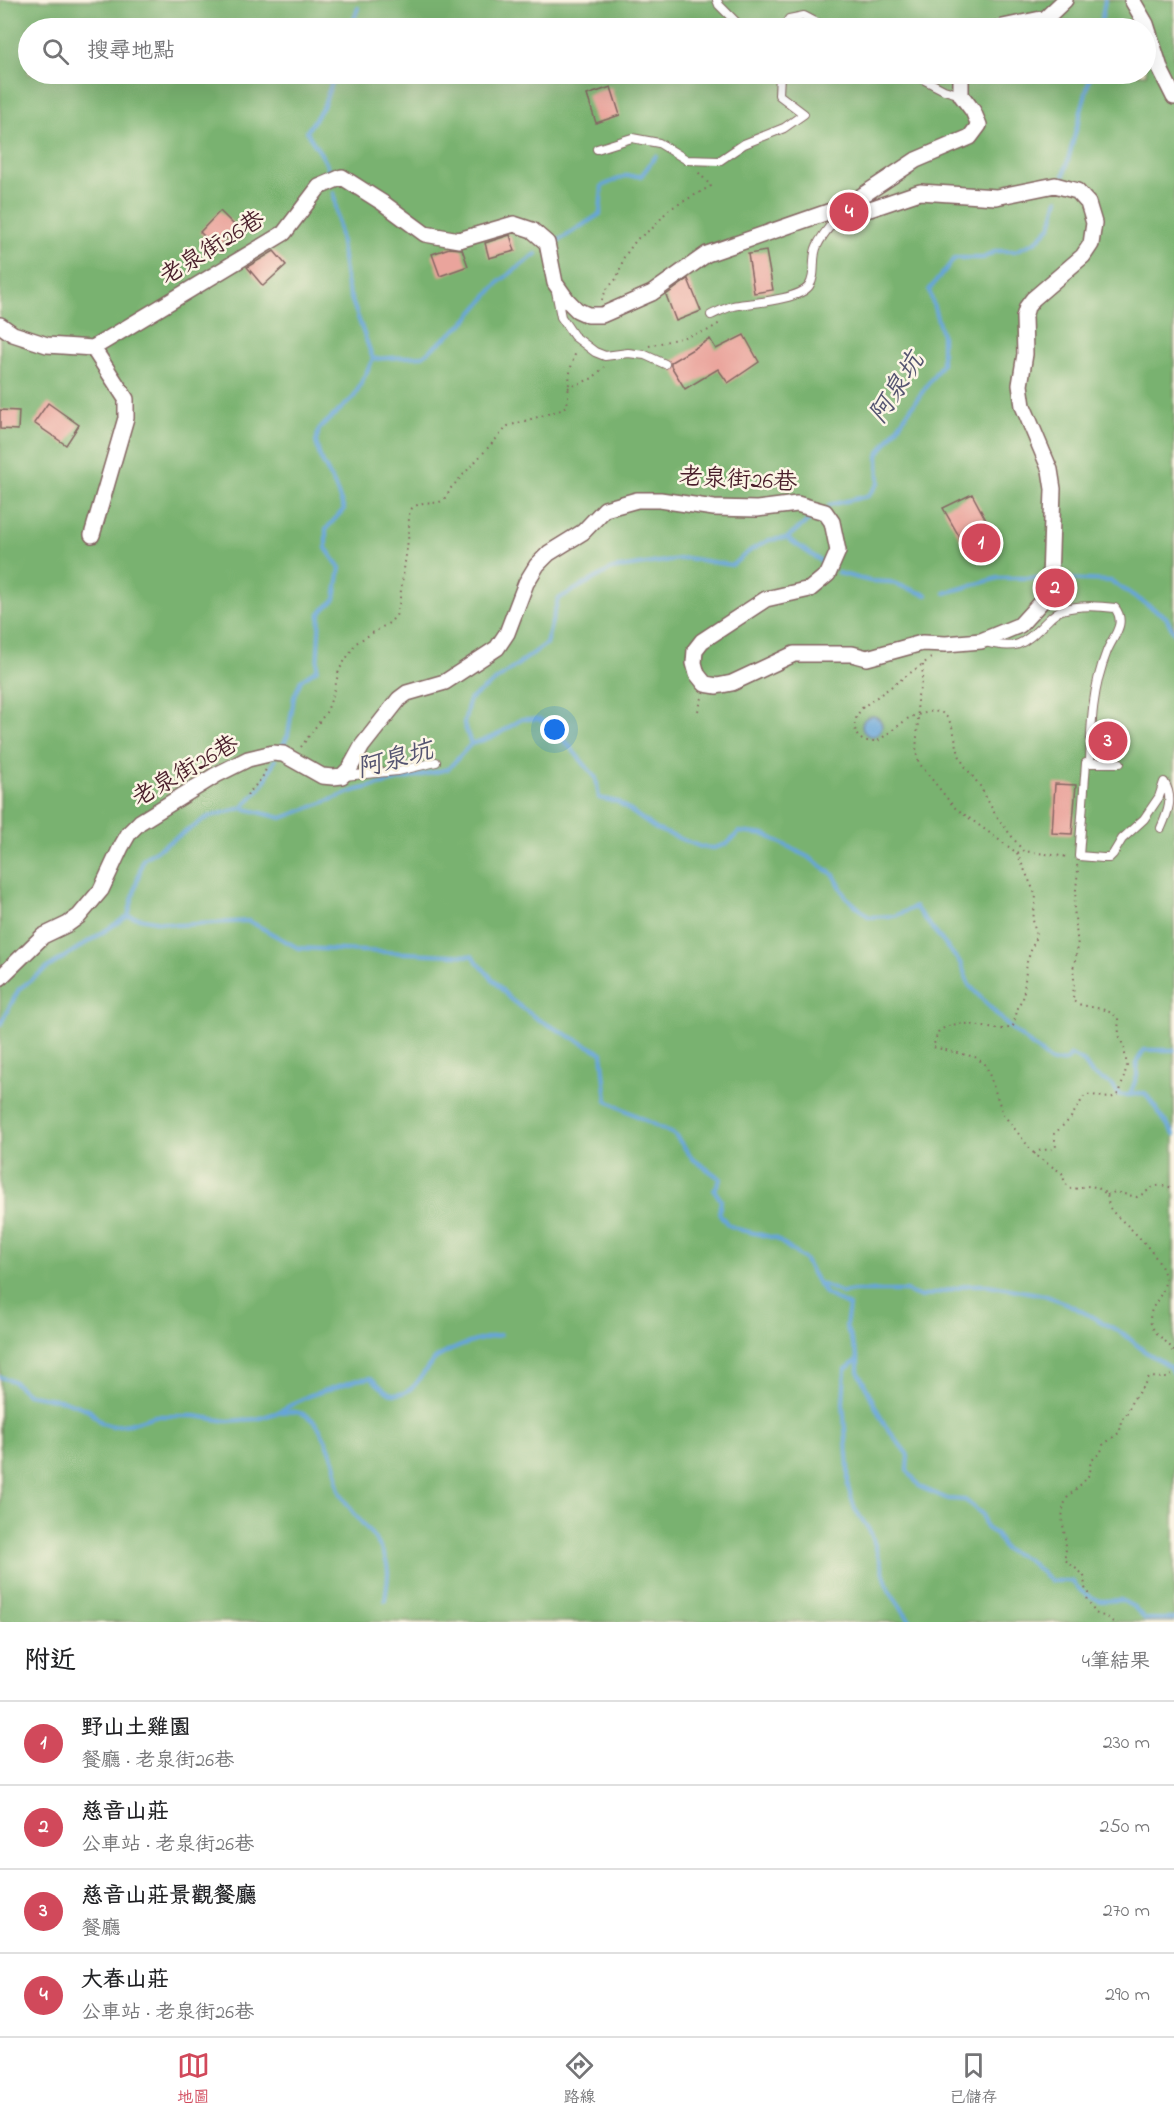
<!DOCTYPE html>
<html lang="zh-TW">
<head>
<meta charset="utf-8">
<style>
  :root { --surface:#fff; --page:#f2f2f2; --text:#202124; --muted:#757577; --line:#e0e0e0; --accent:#d1495b }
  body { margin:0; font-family:"Indie Flower","LXGW WenKai TC",sans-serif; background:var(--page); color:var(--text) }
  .you { position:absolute; left:555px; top:730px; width:21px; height:21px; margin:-15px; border:4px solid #fff; border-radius:50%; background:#1a73e8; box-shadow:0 0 0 9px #1a73e833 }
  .badge { display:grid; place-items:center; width:39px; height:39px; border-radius:50%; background:var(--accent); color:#fff; font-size:20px; font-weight:700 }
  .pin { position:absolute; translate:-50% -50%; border:3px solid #fff; box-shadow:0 2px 6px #0006 }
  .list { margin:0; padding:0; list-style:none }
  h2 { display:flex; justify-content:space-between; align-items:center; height:78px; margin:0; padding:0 24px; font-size:26px }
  h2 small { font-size:20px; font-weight:400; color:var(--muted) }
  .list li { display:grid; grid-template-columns:39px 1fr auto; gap:18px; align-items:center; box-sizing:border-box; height:84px; padding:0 24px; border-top:2px solid var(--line) }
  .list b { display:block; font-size:22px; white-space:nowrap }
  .list p { margin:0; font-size:20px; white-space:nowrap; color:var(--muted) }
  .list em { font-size:20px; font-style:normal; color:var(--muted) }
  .icon { flex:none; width:33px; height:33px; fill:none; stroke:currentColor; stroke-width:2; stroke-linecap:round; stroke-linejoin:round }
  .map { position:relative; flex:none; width:1174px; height:1622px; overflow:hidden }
  .search { position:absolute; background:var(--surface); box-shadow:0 6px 24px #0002; left:18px; right:18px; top:18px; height:66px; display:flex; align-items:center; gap:15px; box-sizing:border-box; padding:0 21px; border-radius:33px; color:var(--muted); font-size:22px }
  .sheet { height:414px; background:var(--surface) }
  nav { display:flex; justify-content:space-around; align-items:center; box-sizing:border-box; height:84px; border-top:2px solid var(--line); background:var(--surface); font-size:16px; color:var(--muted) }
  nav a { display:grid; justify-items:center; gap:3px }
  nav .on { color:var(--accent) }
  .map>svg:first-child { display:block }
  .forest { fill:#79b270; stroke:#62684e; stroke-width:1.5; fill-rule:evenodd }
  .water { fill:#66a5d9; stroke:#586282; stroke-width:1.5 }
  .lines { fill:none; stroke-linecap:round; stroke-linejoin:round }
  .stream { stroke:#66a5d9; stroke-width:4 }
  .building { fill:#eaa49c }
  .lane-casing { stroke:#846562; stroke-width:10 }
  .street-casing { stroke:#846562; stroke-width:18 }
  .path { stroke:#846562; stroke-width:2; stroke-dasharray:1.5 4.5; stroke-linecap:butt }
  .lane { stroke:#fff; stroke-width:8 }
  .street { stroke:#fff; stroke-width:15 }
  .labels { text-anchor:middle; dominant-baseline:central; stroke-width:5; stroke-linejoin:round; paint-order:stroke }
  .street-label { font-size:24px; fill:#4a1f2b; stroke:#fcf5e5 }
  .water-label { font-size:26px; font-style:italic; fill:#555571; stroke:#fcf5e5 }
</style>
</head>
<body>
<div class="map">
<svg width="1174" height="1622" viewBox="0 0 1174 1622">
  <rect width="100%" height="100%" fill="#fcf5e5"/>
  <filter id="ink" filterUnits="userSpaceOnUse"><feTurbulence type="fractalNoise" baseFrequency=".0167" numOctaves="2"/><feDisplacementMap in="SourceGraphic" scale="12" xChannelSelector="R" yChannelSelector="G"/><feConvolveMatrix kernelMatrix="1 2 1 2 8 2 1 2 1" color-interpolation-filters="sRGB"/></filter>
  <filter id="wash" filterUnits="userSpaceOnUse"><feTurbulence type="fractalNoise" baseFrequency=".008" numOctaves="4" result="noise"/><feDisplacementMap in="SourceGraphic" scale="24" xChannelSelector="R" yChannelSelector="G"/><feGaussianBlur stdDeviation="1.35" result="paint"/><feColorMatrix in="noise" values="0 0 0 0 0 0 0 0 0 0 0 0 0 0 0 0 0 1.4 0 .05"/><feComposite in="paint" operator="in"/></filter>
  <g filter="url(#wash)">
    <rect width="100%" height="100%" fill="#f0e7c9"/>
    <path class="forest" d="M0,0H1174V1622H0ZM28,28H1146V74H28Z"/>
    <path class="water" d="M862 726a10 10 0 1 1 20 0a10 10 0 1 1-20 0Z"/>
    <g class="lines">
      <path class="stream" d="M351,28L358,8
        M1100,28L1105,0
        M328,169C325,155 312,144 307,131L323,107L335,74
        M1064,175L1091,74
        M558,241L600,214L602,186L625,176H641L656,156
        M373,359L423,356L464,323L499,282L536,254
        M829,505L868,496L879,483L878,455L942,364V335L929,290L955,258H983L996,251H1015L1035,242L1051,226L1058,199
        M787,538L821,561
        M838,573L870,581L890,582L927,595
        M1062,579L1111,581L1166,617L1174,633
        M945,593L998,578H1040
        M471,744L495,736L522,719H539L555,729L596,778L599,798L618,802L656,829L701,847L714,848L727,844L739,832L766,835L810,858L834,875L846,897L869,917L895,916L915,907L961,964L969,985L1007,1025L1052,1062L1066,1061L1071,1055L1083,1061L1092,1074L1111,1084L1120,1095H1130L1137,1076V1061L1144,1050H1174
        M282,747L288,735L294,697L301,680L317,669L320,613L335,599L340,568L326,548V529L344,509L334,484L320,457L316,442L319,429L354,397L373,359L347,287L334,193
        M242,808L263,785L275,760
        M128,916L177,925L249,921L298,948L472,956L510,999L539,1020L602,1053L607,1101L675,1135L693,1159L721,1179L714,1190L721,1200L719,1213L728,1225L741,1230L775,1238L804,1259L817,1282L842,1293L854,1291H906L921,1297L969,1285H988L1044,1295L1068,1304L1124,1334L1144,1351L1169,1366L1174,1375
        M0,1025L19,989L47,968L128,916L143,859L208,817L242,808L282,818L357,790L448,769L471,744L464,724L469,700L546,644L558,599L612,569L686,558L732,565L751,550L769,540L787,538L809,520
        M1130,1095L1145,1093L1174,1134
        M818,1283L826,1294L849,1306L846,1326L858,1359V1371L884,1424L908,1455L907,1470L920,1487L948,1499L965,1500L982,1514L986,1528L996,1534L1004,1549L1027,1559L1051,1581H1072L1082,1592L1089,1596L1101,1601L1121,1600L1134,1607L1145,1619H1174
        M858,1359L845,1370L843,1403L848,1467V1487L855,1509L871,1533L889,1590L911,1622
        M0,1377L13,1381L27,1394L65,1401L89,1410L102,1423L112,1426L129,1424L155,1416H195L227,1421L257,1419L276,1413L308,1396L357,1380L371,1378C378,1384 388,1396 398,1394C419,1392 423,1366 438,1357C458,1345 479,1339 500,1335
        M281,1412C311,1408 320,1425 330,1450C332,1456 335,1462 336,1467C338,1475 336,1483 339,1490C352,1520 386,1538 388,1572C388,1581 386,1591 385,1600"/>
    </g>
    <g id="blocks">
      <path class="building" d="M611,87L620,115L596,123L587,95Z
        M220,211L237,228L217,249L200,232Z
        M510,235L515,251L489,258L485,243Z
        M449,248L462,249L468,266L440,276L432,254Z
        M274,251L286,265L263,286L247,267Z
        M766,251L773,290L754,293L748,254Z
        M688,279L701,311L676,321L666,295Z
        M744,335L759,362L728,383L718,369L685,389L671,366V362L710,339L716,349Z
        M48,403L79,425L66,445L34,423Z
        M0,410L19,411L18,430L0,429Z
        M972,494L1000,546L971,557L943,508Z
        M1097,728H1122V755H1096Z
        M1055,784L1076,785L1072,834L1052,833Z"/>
    </g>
  </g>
  <g filter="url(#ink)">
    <use href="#blocks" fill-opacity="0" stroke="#846562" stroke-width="1.5"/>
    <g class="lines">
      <g class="lane-casing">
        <path id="lane" d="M717,0L719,5L742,28
          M783,28L789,19L804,16L827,28
          M913,74L944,90L961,95
          M597,149L632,138L659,143L687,160L719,161L744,144L784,128L804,114L779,95L780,74
          M556,291L561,317L574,336L595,352L605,356L628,353L645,355L665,364
          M711,315C718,312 725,308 733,306C750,303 799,300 809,286C817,275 811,258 817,246C823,232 836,220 845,208
          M985,642C1019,651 1023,644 1047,621C1051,617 1056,612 1062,610C1077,605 1100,606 1115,608C1127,624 1113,636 1107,651C1092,689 1091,723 1090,763H1086L1079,856L1103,858H1109L1113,854L1122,839L1144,819L1159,797L1164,782C1174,798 1168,812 1161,828
          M1090,763H1120
          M344,776L398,771L436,762"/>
      </g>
      <g class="street-casing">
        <path id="street" d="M1132,0L1146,24L1161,71L1174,97
          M998,28L1046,18L1065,0
          M0,325L13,334L47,345L93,348L284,233L319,187L342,177L383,203L425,234L459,240L514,224L532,230L547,243L555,283L567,300L577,310L588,315H602L652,293L707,254L848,205L916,160L970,137L979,125L973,111L961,95V74
          M92,535L126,418V399L93,348
          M0,978L43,936L68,924L79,916L101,890L121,847L129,833L140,822L216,775L248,759L273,753L283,754L322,776L333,777L342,776L350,768L362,746L399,699L407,693L445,682L497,648L507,633L526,583L537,565L549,553L583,532L605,509L637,500H660L714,508L757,509L797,504L825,512L832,522L838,551L828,574L810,589L766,599L702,641L695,650L694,663L697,674L705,684L717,686L732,683L794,654H852L867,658L922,643L946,644L981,641L1020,625L1042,601L1050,580L1053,489L1050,470L1023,406L1020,385L1025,354L1024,317L1027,307L1033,299L1083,256L1091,244L1094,223L1088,203L1077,191L1055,185L996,197L920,192L870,209L848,205"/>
      </g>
      <path class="path" d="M602,300L606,290L617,278L624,257L637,239L654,227L668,210L711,186L698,172
        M649,346L707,331L720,323
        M568,388L593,378L604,367
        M931,658L863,707C855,717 852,725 858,737L864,741H878L910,717L933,711L942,713L948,718L953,729L959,755L964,765L980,786L996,816L1023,851L1069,857
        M923,665L922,679L917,700L918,720L916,752L919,763L954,807L1017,853L1023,851
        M698,711L702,698
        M301,747L327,711L334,692L339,670L356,643L389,623L396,616L399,606C402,581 406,557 409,532C410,524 406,511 414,507C431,495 439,514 451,488L508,426L561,410L567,405C570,384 567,374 576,352
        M247,795L262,778L266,769
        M1017,853L1036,896L1033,920L1036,936L1027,962L1023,999L1019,1004L1013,1026C993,1038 964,1011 938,1032L933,1047L975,1057L986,1065L1003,1114L1036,1156L1062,1173L1065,1183L1072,1190C1086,1185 1095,1183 1107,1195C1108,1199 1108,1204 1110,1208C1114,1214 1121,1220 1127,1225C1139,1237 1154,1252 1162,1268C1174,1294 1145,1303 1151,1324C1153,1333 1168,1341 1174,1352
        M1034,1154C1041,1147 1049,1152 1056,1147L1054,1134L1070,1119L1085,1095C1096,1093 1105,1101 1116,1096L1120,1091L1127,1066L1124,1048L1119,1035L1118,1018C1104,1004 1079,1009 1073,1000L1074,979L1073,969L1078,947L1074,908L1078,870L1077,865
        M1107,1195L1115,1192L1137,1197C1152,1190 1155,1180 1174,1189
        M1113,1622L1109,1618L1095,1613L1087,1598L1089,1593L1085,1588L1084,1575L1064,1559C1071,1540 1056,1521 1066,1500C1070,1492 1087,1482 1090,1472C1091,1469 1089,1466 1091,1463C1094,1455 1102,1455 1103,1445L1120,1432L1121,1419C1131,1413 1128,1406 1134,1398C1140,1391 1144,1385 1149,1377L1167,1378L1174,1373"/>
      <use href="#lane" class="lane"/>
      <use href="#street" class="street"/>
    </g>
  </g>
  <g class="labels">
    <g class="street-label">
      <text transform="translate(213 249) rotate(-32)">老泉街26巷</text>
      <text transform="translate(738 481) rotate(3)">老泉街26巷</text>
      <text transform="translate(186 772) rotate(-30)">老泉街26巷</text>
    </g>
    <g class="water-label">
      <text transform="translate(898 389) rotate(-57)">阿泉坑</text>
      <text transform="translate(395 761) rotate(-15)">阿泉坑</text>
    </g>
  </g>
</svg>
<div class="you"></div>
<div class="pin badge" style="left:981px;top:543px">1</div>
<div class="pin badge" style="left:1055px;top:588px">2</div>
<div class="pin badge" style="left:1108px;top:741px">3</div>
<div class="pin badge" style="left:849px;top:212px">4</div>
<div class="search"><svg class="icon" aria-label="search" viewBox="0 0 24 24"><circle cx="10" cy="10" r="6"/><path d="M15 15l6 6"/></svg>搜尋地點</div>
</div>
<section class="sheet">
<h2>附近<small>4筆結果</small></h2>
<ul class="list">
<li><span class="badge">1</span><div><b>野山土雞園</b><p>餐廳 · 老泉街26巷</p></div><em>230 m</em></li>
<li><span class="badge">2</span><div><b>慈音山莊</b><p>公車站 · 老泉街26巷</p></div><em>250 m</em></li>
<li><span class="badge">3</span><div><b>慈音山莊景觀餐廳</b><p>餐廳</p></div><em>270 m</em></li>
<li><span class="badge">4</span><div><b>大春山莊</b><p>公車站 · 老泉街26巷</p></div><em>290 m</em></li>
</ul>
</section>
<nav>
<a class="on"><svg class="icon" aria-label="map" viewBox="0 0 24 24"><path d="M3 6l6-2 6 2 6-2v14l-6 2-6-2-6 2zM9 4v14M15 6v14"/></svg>地圖</a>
<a><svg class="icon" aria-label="directions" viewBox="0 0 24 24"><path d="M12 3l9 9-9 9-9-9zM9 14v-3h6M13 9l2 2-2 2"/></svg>路線</a>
<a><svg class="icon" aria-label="saved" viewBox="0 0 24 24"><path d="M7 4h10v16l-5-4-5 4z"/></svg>已儲存</a>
</nav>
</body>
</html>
